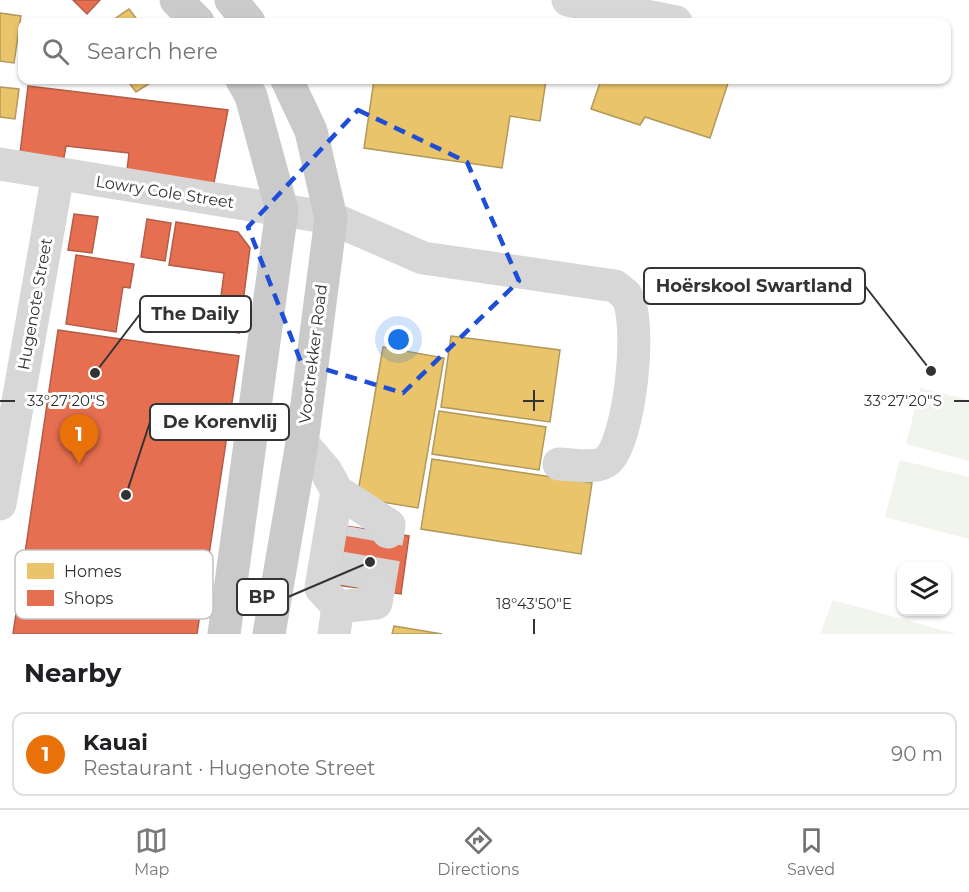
<!DOCTYPE html>
<html lang="en">
<head>
<meta charset="utf-8">
<style>
  :root { --surface:#fff; --page:#f6f6f6; --text:#202124; --muted:#757577; --line:#e0e0e0; --accent:#7a7a7a }
  body { margin:0; font-family:Montserrat,sans-serif; background:var(--page); color:var(--text) }
  .controls { position:absolute; right:18px; bottom:18px; display:grid; overflow:hidden; border-radius:12px; box-shadow:0 2px 4px #0004 }
  .controls button { width:54px; height:54px; display:grid; place-items:center; padding:0; border:0; border-bottom:2px solid var(--line); background:var(--surface); color:var(--text); font:30px sans-serif }
  .you { position:absolute; left:399px; top:340px; width:21px; height:21px; margin:-15px; border:4px solid #fff; border-radius:50%; background:#1a73e8; box-shadow:0 0 0 9px #1a73e833 }
  .badge { display:grid; place-items:center; width:39px; height:39px; border-radius:50%; background:var(--accent); color:#fff; font-size:20px; font-weight:700 }
  .pin { position:absolute; translate:-50% -50px; filter:drop-shadow(0 2px 3px #0008) }
  .pin::after { content:''; position:absolute; top:32px; width:21px; height:18px; background:inherit; clip-path:polygon(0 0,100% 0,50% 100%) }
  .list { margin:0; padding:0; list-style:none }
  h2 { display:flex; justify-content:space-between; align-items:center; height:78px; margin:0; padding:0 24px; font-size:26px }
  h2 small { font-size:20px; font-weight:400; color:var(--muted) }
  .list li { display:grid; grid-template-columns:39px 1fr auto; gap:18px; align-items:center; box-sizing:border-box; height:84px; margin:0 12px 12px; padding:0 12px; border:2px solid var(--line); border-radius:12px }
  .list b { display:block; font-size:22px; white-space:nowrap }
  .list p { margin:0; font-size:20px; white-space:nowrap; color:var(--muted) }
  .list em { font-size:20px; font-style:normal; color:var(--muted) }
  .icon { flex:none; width:33px; height:33px; fill:none; stroke:currentColor; stroke-width:2; stroke-linecap:round; stroke-linejoin:round }
  .map { position:relative; flex:none; width:969px; height:634px; overflow:hidden }
  .search { position:absolute; background:var(--surface); box-shadow:0 2px 4px #0004; left:18px; right:18px; top:18px; height:66px; display:flex; align-items:center; gap:15px; box-sizing:border-box; padding:0 21px; border-radius:12px; color:var(--muted); font-size:22px }
  .sheet { height:174px; background:var(--surface) }
  nav { display:flex; justify-content:space-around; align-items:center; box-sizing:border-box; height:84px; border-top:2px solid var(--line); background:var(--surface); font-size:16px; color:var(--muted) }
  nav a { display:grid; justify-items:center; gap:3px }
  nav .on { color:var(--accent) }
  .map>svg:first-child { display:block }
  .garden { fill:#f1f5ed }
  .homes { fill:#e9c46a; stroke:#b2985a; stroke-width:1.5 }
  .shops { fill:#e76f51; stroke:#b15d48; stroke-width:1.5 }
  .lines { fill:none; stroke-linecap:round; stroke-linejoin:round }
  .minor-tunnel { stroke:#d6d6d6; stroke-width:33; stroke-dasharray:33 16; stroke-linecap:butt }
  .minor { stroke:#d7d7d7; stroke-width:33 }
  .major { stroke:#cacaca; stroke-width:33 }
  .marked { fill:none; stroke:#1d4ed8; stroke-width:4.5; stroke-dasharray:12 8; stroke-linejoin:round }
  .ticks { fill:none; stroke:#333; stroke-width:2 }
  .labels { text-anchor:middle; dominant-baseline:central; stroke-width:6; stroke-linejoin:round; paint-order:stroke }
  .street-label { font-size:16px; fill:#333; stroke:#fff }
  .key { fill:#fff; stroke:#c2c2c2; stroke-width:1.5 }
  .key-label { font-size:16px; fill:#333 }
  .ticks-label { font-size:15px; text-anchor:middle; fill:#333; stroke:#fff; stroke-width:6; stroke-linejoin:round; paint-order:stroke }
  .leader { fill:none; stroke:#333; stroke-width:2 }
  .callout-dot { fill:#333; stroke:#fff; stroke-width:2 }
  .callout { fill:#fff; stroke:#333; stroke-width:2 }
  .callout-label { font-size:18px; text-anchor:middle; font-weight:bold; fill:#333 }
</style>
</head>
<body>
<div class="map">
<svg width="969" height="634" viewBox="0 0 969 634">
  <rect width="100%" height="100%" fill="#fff"/>
  <path class="garden" d="M920,388L969,400V461L906,444Z
    M900,460L969,477V539L885,517Z
    M833,600L957,634H820Z"/>
  <path class="homes" d="M129,9L139,22H110Z
    M0,13L21,16L14,63L0,61Z
    M127,80H155L136,92Z
    M374,80H546L540,121L510,116L502,168L364,148Z
    M601,80H729L710,138L645,117L640,125L591,109Z
    M0,87L19,89L15,119L0,117Z
    M451,336L560,350L550,422L441,407Z
    M383,347L444,358L418,508L357,498Z
    M439,411L546,427L539,470L432,454Z
    M432,459L592,483L581,554L421,529Z
    M394,626L442,634H392Z"/>
  <path class="shops" d="M73,0H100L87,14Z
    M28,86L228,110L213,188L126,179L129,153L66,146L62,168L19,162Z
    M74,214L98,217L92,253L68,250Z
    M147,219L171,223L165,261L141,257Z
    M176,222L238,232L250,248L239,333L217,328L224,273L169,265Z
    M76,255L134,264L130,288L123,287L116,332L66,324Z
    M58,330L239,356L197,634H13Z
    M339,525L409,536L401,594L330,584Z"/>
  <g class="lines">
    <path class="minor-tunnel" d="M354,587L364,529
      M378,591L388,532"/>
    <path class="minor" d="M568,0L676,22
      M0,164L331,218L423,258L615,286C618,289 623,292 626,295C643,320 630,439 608,460C597,470 573,464 559,464
      M302,443L326,471L337,491L321,588L338,607L334,634
      M337,491L389,525L388,532
      M0,504L58,174
      M338,607L376,603L378,591"/>
    <path class="major" d="M176,0L198,22
      M231,0L249,22
      M224,634L282,210L251,96L242,80
      M269,634L302,443L331,218L311,131L287,80"/>
  </g>
  <path class="marked" d="M358,110L467,162L519,281L403,393L301,362L248,227Z"/>
  <path class="ticks" d="M534,390V411M0,401H15M523,401H544M954,401H969M534,619V634"/>
  <g class="labels">
    <g class="street-label">
      <text transform="translate(165 192) rotate(9)">Lowry Cole Street</text>
      <text transform="translate(35 304) rotate(-80)">Hugenote Street</text>
      <text transform="translate(313 354) rotate(-83)">Voortrekker Road</text>
    </g>
  </g>
  <rect x="15" y="550" width="198" height="69" rx="9" class="key"/>
  <rect x="27" y="563" width="27" height="16" fill="#e9c46a"/>
  <rect x="27" y="590" width="27" height="16" fill="#e76f51"/>
  <g class="key-label">
    <text x="64" y="577">Homes</text>
    <text x="64" y="604">Shops</text>
  </g>
  <g class="ticks-label">
    <text x="66" y="406">33°27'20"S</text>
    <text x="903" y="406">33°27'20"S</text>
    <text x="534" y="609">18°43'50"E</text>
  </g>
  <path class="leader" d="M931 371L865 286M95 373L140 314M126 495L150 422M370 562L288 597"/>
  <g class="callout-dot">
    <circle cx="931" cy="371" r="6"/>
    <circle cx="95" cy="373" r="6"/>
    <circle cx="126" cy="495" r="6"/>
    <circle cx="370" cy="562" r="6"/>
  </g>
  <g class="callout">
    <rect x="644" y="268" width="221" height="36" rx="6"/>
    <rect x="140" y="296" width="111" height="36" rx="6"/>
    <rect x="150" y="404" width="139" height="36" rx="6"/>
    <rect x="237" y="579" width="51" height="36" rx="6"/>
  </g>
  <g class="callout-label">
    <text x="754" y="292">Hoërskool Swartland</text>
    <text x="195" y="320">The Daily</text>
    <text x="220" y="428">De Korenvlij</text>
    <text x="262" y="603">BP</text>
  </g>
</svg>
<div class="controls">
<button><svg class="icon" aria-label="layers" viewBox="0 0 24 24"><path d="M12 4l9 5-9 5-9-5zM3 14l9 5 9-5"/></svg></button>
</div>
<div class="you"></div>
<div class="pin badge" style="left:79px;top:464px;background:#e8710a">1</div>
<div class="search"><svg class="icon" aria-label="search" viewBox="0 0 24 24"><circle cx="10" cy="10" r="6"/><path d="M15 15l6 6"/></svg>Search here</div>
</div>
<section class="sheet">
<h2>Nearby<small></small></h2>
<ul class="list">
<li><span class="badge" style="background:#e8710a">1</span><div><b>Kauai</b><p>Restaurant · Hugenote Street</p></div><em>90 m</em></li>
</ul>
</section>
<nav>
<a class="on"><svg class="icon" aria-label="map" viewBox="0 0 24 24"><path d="M3 6l6-2 6 2 6-2v14l-6 2-6-2-6 2zM9 4v14M15 6v14"/></svg>Map</a>
<a><svg class="icon" aria-label="directions" viewBox="0 0 24 24"><path d="M12 3l9 9-9 9-9-9zM9 14v-3h6M13 9l2 2-2 2"/></svg>Directions</a>
<a><svg class="icon" aria-label="saved" viewBox="0 0 24 24"><path d="M7 4h10v16l-5-4-5 4z"/></svg>Saved</a>
</nav>
</body>
</html>
